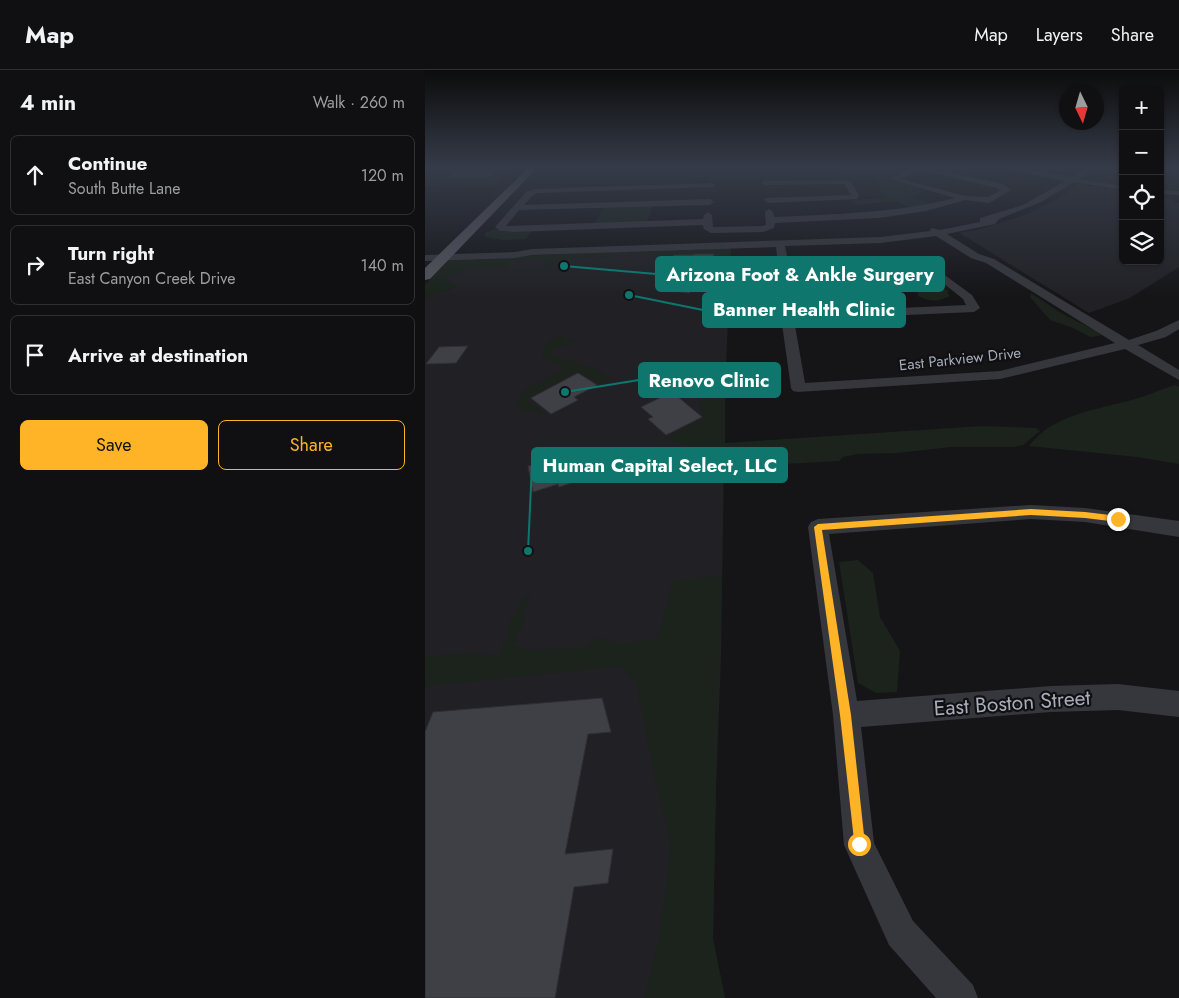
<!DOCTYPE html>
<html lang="en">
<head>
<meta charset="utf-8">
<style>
  :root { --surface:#101012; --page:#1e1e20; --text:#f1f3f6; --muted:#9c9d9f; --line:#303032; --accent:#ffb326 }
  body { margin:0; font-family:Jost,sans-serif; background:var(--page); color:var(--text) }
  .controls { position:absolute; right:15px; top:15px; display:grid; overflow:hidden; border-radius:8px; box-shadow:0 1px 4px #0004 }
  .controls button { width:45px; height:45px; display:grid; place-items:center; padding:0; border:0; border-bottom:1px solid var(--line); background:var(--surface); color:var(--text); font:25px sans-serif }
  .compass { position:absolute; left:634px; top:15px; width:45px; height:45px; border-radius:50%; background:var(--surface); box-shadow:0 1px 4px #0004; rotate:175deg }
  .stop { position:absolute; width:15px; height:15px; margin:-11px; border:4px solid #ffb326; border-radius:50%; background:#fff }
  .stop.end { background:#ffb326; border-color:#fff; box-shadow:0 1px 5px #0008 }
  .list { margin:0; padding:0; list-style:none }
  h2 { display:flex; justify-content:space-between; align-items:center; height:65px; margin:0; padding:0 20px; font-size:21px }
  h2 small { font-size:16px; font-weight:400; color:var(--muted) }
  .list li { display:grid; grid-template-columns:32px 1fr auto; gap:15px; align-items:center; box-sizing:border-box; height:80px; margin:0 10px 10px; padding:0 10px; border:1px solid var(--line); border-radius:8px }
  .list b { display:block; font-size:19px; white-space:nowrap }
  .list p { margin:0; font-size:16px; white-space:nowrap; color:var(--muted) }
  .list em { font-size:16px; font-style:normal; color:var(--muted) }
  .actions { display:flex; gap:10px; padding:15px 20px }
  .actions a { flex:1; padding:11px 0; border:1px solid var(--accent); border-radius:8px; text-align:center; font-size:18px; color:var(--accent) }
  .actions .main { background:var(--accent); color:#111 }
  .icon { flex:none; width:28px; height:28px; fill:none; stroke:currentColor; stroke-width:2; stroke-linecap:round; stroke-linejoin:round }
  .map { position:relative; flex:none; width:754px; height:928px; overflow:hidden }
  header { display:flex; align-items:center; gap:30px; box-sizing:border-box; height:70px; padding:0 25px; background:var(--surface); border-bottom:1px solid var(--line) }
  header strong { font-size:24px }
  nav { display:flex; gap:28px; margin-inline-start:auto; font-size:18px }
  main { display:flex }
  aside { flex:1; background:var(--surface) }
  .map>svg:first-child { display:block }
  .built { fill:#212125 }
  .green { fill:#1b231c }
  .building { fill:#3f4045; stroke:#2f2f34 }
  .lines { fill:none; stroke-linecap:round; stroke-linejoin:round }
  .minor { fill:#36373d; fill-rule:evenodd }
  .major { fill:#52545c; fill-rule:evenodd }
  .route { fill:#ffb326 }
  .labels { text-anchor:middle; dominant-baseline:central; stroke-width:4.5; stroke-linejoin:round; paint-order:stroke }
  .far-street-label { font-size:15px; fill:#a6acb9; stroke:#101013 }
  .near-street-label { font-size:21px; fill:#a6acb9; stroke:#101013 }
  .leader { fill:none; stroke:#0f766e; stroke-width:2 }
  .callout-dot { fill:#0f766e; stroke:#101013; stroke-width:2 }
  .callout { fill:#0f766e; stroke:#0f766e; stroke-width:2 }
  .callout-label { font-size:19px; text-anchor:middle; font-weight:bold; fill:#fff }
</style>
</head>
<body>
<header>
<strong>Map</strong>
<nav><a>Map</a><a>Layers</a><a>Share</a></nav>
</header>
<main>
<aside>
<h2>4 min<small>Walk · 260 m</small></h2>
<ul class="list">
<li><svg class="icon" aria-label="ahead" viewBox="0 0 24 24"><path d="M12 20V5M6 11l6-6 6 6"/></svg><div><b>Continue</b><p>South Butte Lane</p></div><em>120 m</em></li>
<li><svg class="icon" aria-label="right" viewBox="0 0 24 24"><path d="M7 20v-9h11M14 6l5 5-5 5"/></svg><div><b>Turn right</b><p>East Canyon Creek Drive</p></div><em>140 m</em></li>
<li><svg class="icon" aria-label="arrive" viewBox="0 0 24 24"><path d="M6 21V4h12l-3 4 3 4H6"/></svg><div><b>Arrive at destination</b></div></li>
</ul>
<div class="actions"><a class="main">Save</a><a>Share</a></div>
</aside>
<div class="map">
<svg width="754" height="928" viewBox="0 0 754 928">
  <rect width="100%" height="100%" fill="#151518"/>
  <path class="built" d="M0,97H90L69,115L0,117Z
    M653,114L698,121V191H735V125L754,133V197L705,228L664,243L536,164V162L552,160L603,144L636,127Z
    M306,177L300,321L296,587L291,716L288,869L300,928H0V215L23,191L32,189Z"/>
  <path class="green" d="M668,97H698V117L652,110Z
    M735,97H754V122L735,120Z
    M414,102L476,103L465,107V110L502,119L486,127L510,135L485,138L472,131L432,135L426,130L460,128L448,106H415Z
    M337,105L345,106L342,108L297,109L286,111L282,106Z
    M228,136L222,152L170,154L179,137Z
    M70,159L79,162L107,161L101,169L77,170L60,167V163Z
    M306,177L305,200L289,197L293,183L248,185L243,195H241L245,185L206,184L202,190L203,184L208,182Z
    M187,182L193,184L192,186L131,190L125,197H118L124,190H88C80,199 67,203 56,196L19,207L32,217L6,225L8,228L0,229V215L22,191L29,189Z
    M493,205L503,209L505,213L525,221L522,222L525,226C512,232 506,232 493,226V222L482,215L483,209L481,206Z
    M606,223L636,243L679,265L665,267L648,258L625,250L605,227Z
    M140,266L139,270L157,268L124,282L143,292L147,290L161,298L166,297L187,309L176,314L152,302L124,316L127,318L101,330L119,343L100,342L93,338L92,331L101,318L137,301V297L117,286C120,272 127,267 140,266Z
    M750,315L754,317V394L712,387L604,376C629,343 673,340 710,329C724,325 737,319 750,315Z
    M300,321V373L558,356L611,358L615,361L598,375L590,377H526L472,383L433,384L418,387L414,391L308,397L299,405V394L261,392L271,378L240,368L279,349L273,329L279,330L286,322Z
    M433,490L448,503L455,547L475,581L472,622L451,623L433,613L414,492Z
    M297,506L291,716L288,869L300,928H219L234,867L246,773L228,700L211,613L198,596L0,616V586C24,586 48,581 72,586L84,563L81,561L100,525L106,526L95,547L101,548L88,576L110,580L164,577L168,567L197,573L232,569L249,510Z"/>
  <path class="building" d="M37,97H67V107L22,108Z
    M269,184H289L287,191H294L264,223L232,219L254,197H244L249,185H268Z
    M43,276L31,293L1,294L14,277Z
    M153,303L172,315L149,327L153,330L126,344L106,328Z
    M247,322L277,347L241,365L223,349L228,347L216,337Z
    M139,387L146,413L134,417L133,414L108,422L103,396Z
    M177,628L186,662L163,664L140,784L188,779L183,813L149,817L130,928H0V662L8,642Z"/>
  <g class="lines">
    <path class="minor" d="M500,97L578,114L586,120L564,133L540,130L501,141L454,148L350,153L349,158L338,162L286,163L279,159L278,155L89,162L75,161L70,157L101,122L111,119L287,113L291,115L287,117L112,123L107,126L99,135L285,129L289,132L285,135L94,140L81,156L278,149L279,145L283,142L287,145L288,157L337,156L341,155L340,142L344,139L348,142L349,147C411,144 471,143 530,128L465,109L486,98ZM500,101L572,118L576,120L563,127L540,126L476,109L490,102Z
      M583,97H593L646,107L659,98V97H665L666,101L654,109L698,116V120L649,112L616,132L574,149L570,154L522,164L554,184L569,189L704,270L731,261L754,250V259L741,267L713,275L754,300V310L700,279L575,309L373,322L368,321L366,318L356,247L355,210L351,177L107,185L90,188L0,191V185L90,182L107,179L456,167L505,161L506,158L515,160L555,152V148L598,135L640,111L583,99ZM511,166L546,188L561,193L690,273L575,301L380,313L369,250L549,242L555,238L547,225L499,190L364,196L360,176L456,173ZM497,196L538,229L541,235L368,243L365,202Z
      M420,110L426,111L434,125L432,129L343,133L339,130L340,128L426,125L419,114L340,115L336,113L340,111Z
      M735,120L754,121V125L735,124Z
      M606,435L660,438L754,451V467L660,452L606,449L404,464L432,631L626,616L693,614L754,621V647L693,640L626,642L436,657L449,773L488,851L548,915L553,928H511L464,875L419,775L408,645L383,457L386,452L393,449Z"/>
    <path class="major" d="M104,97H113L5,209L0,210V198Z"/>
  </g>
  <linearGradient id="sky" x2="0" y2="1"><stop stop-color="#0c0c0d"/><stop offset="0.43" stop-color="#353b48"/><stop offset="1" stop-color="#353b48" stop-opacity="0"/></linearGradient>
  <rect width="754" height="226" fill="url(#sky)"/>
  <path class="route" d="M606,439L660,442L693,446L697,449L693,452L660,448L606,445L397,460L426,645L440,774L439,779L434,781L430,779L415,645L389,457L393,454Z"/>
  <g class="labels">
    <g class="far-street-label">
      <text transform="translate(535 289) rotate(-6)">East Parkview Drive</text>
    </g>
    <g class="near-street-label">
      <text transform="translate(587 633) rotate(-4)">East Boston Street</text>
    </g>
  </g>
  <path class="leader" d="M139 196L231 204M204 225L278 240M140 322L214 310M103 481L107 395"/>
  <g class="callout-dot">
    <circle cx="139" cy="196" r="5"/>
    <circle cx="204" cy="225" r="5"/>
    <circle cx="140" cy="322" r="5"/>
    <circle cx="103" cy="481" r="5"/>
  </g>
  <g class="callout">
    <rect x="231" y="187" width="288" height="34" rx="5"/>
    <rect x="278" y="223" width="202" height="34" rx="5"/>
    <rect x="214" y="293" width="141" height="34" rx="5"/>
    <rect x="107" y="378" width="255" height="34" rx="5"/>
  </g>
  <g class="callout-label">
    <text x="375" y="211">Arizona Foot &amp; Ankle Surgery</text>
    <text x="379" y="246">Banner Health Clinic</text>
    <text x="284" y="317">Renovo Clinic</text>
    <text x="235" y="402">Human Capital Select, LLC</text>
  </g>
</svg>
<div class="controls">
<button>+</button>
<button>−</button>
<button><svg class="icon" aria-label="locate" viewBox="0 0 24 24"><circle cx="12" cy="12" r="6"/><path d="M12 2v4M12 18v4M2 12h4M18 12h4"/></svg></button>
<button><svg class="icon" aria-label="layers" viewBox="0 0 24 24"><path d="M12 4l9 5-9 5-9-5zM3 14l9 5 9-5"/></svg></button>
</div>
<svg class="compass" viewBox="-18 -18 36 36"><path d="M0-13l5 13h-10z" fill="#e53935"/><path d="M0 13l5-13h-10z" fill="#9c9d9f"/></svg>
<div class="stop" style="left:434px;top:774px"></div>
<div class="stop end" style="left:693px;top:449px"></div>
</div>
</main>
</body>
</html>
